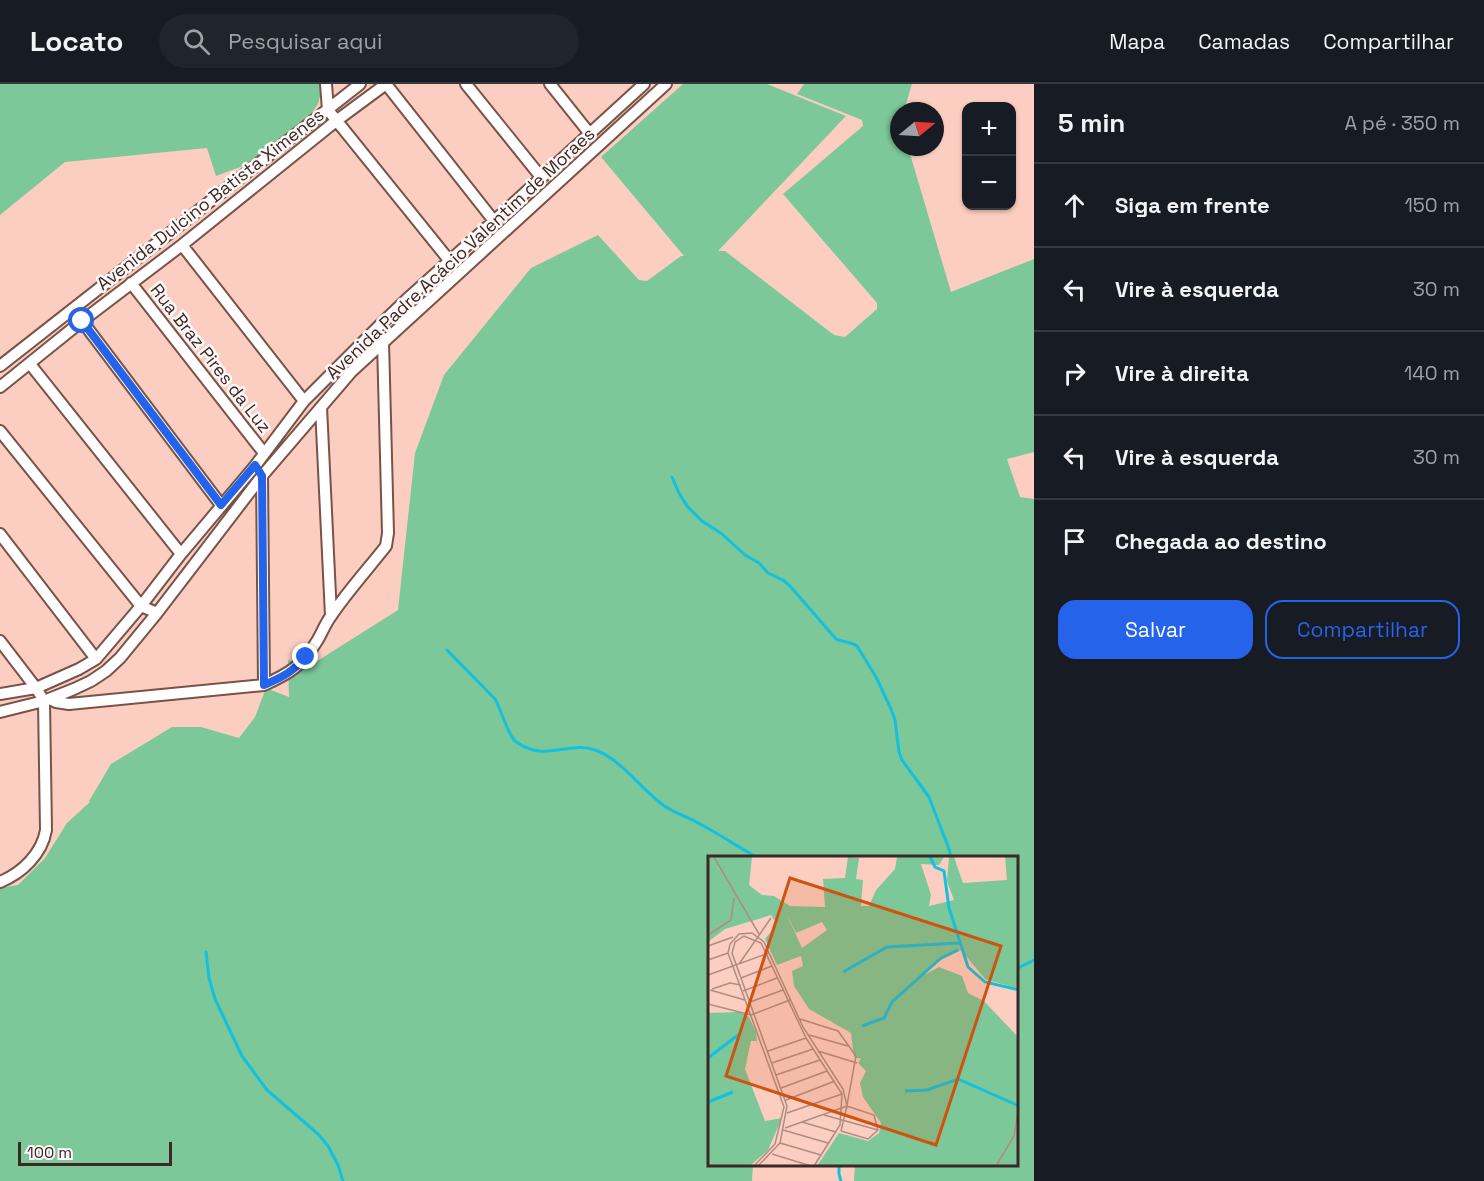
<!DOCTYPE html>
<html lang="pt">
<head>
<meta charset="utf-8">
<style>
  :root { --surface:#171b24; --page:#20242c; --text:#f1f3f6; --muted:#9ea1a6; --line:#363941; --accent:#2563eb }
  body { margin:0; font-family:"Space Grotesk",sans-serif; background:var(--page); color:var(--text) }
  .controls { position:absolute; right:18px; top:18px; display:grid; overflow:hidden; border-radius:12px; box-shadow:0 2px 4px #0004 }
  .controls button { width:54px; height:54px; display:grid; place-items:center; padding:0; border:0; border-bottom:2px solid var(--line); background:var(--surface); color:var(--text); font:30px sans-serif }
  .compass { position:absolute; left:890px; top:18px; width:54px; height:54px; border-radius:50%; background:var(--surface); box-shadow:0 2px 4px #0004; rotate:72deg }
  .scale { position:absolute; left:18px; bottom:15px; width:154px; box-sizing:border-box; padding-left:6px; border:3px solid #3b2925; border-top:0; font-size:16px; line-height:21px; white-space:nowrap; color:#3b2925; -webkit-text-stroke:4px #fef9f8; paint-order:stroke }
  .stop { position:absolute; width:18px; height:18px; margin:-14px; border:4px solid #2563eb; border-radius:50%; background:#fff }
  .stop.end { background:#2563eb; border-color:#fff; box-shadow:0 2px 6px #0008 }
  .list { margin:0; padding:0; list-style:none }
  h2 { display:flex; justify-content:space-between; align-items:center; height:78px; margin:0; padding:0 24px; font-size:26px }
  h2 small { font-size:20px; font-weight:400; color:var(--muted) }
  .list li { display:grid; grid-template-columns:39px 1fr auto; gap:18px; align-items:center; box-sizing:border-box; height:84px; padding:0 24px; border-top:2px solid var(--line) }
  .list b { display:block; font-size:22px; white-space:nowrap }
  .list em { font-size:20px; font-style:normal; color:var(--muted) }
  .actions { display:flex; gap:12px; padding:18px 24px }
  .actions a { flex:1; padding:14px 0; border:2px solid var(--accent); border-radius:18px; text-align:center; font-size:21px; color:var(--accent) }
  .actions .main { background:var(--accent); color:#fff }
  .icon { flex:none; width:33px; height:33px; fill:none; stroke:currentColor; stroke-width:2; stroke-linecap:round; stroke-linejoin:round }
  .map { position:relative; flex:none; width:1034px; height:1097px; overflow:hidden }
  header { display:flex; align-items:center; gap:36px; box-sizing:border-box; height:84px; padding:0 30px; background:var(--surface); border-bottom:2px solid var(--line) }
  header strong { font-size:28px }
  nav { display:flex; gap:33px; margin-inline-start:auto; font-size:21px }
  .search { width:420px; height:54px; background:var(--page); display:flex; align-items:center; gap:15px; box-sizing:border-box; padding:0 21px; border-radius:33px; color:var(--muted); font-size:22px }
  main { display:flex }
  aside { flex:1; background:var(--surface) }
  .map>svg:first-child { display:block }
  .green { fill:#7cc898 }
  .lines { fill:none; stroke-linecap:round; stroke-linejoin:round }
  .stream { stroke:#14c0df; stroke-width:3 }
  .minor-casing { stroke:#795248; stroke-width:14 }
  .minor { stroke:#fff; stroke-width:10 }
  .route { stroke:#2563eb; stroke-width:8 }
  .labels { text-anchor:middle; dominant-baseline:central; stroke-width:5; stroke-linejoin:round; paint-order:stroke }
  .street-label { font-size:18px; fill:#3b2925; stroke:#fef9f8 }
  .inset-river { fill:none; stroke:#14c0df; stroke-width:3 }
  .inset-road { fill:none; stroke:#af8c83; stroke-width:1.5 }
  .view { fill:#ce5210; fill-opacity:0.15; stroke:#ce5210; stroke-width:3 }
  .inset-edge { fill:none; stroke:#3b2925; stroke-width:3 }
</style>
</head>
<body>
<header>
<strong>Locato</strong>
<div class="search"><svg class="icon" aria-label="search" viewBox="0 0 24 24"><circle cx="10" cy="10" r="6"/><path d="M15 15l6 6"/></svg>Pesquisar aqui</div>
<nav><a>Mapa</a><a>Camadas</a><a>Compartilhar</a></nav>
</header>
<main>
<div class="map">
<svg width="1034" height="1097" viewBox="0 0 1034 1097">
  <rect width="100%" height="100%" fill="#fccec2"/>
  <path class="green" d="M0,0H323L318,20L301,44L256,77L216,92L207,64L65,78L0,131Z
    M683,0H767L846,32L718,167H725L834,251L845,253L877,225V219L783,110L863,42L862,36L797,10L804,0H912L904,27H899V63H908L951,208L1034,175V368L1007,375L1020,413L1034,415V1097H854L855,1081L1018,1080V773H710V1080L753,1081L752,1097H0V804L18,801L45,774L67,739L90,718L89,717L111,680L172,643H201L239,654L255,633L266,604L289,613L288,576L311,581L398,526L415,369L444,291L531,184L598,151L639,196L647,197L681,172H684L601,73Z"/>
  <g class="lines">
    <path class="stream" d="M672,393L679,409L687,422L702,437L722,450L745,471L759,479L768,489L783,496L790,502L836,555C843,558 852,558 857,562L876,593L891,625L895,636L899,668L902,676L929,713L949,765L951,773
      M447,566L495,615C501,625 508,651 515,657C545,680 569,656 595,666C621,675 641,705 663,721C674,729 688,733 700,740C719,750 737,762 756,773
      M206,868L209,894L215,915L242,972L267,1006L318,1050L328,1062L338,1081L343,1097
      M1018,884L1034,876
      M839,1080V1090L841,1097"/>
    <g class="minor-casing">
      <path id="minor" d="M326,0L328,26L453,181
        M386,0L494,137
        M466,0L541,93
        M550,0L590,50
        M182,161L304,317
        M131,199L264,369
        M82,237L221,421
        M30,280L181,470
        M0,282L360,0
        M0,303L82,237L182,161L336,37L386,0
        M321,323L331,532
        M0,347L141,522L157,529
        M262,391L264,601
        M0,450L96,575
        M0,557L36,604L44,617L46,746C42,770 22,789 0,798
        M0,610L36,604L79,585L96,575L141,522L181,470L255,382L304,317L381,240L406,216L494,137L644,0
        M50,615L56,618L69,620L264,601C290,589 302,582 317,557C322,549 325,540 331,532C347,508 368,485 386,462L388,449L383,258
        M0,628L44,617L74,605L91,597L106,587L120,574L157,529L262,392L352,287L666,0"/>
    </g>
    <use href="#minor" class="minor"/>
  </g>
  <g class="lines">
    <path class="route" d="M82,237L221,421L255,381L262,392L264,601C283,593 292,588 306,573"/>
  </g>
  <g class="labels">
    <g class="street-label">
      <text transform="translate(210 115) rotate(-38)">Avenida Dulcino Batista Ximenes</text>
      <text transform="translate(460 169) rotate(-43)">Avenida Padre Acácio Valentim de Moraes</text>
      <text transform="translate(211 274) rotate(52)">Rua Braz Pires da Luz</text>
    </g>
  </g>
  <g transform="translate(708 772)">
    <rect width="310" height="310" fill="#fccec2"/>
    <path d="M0,1H44L41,29L54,39L66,40L82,50L117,51L115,23L137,22L140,1L151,2L148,23L155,24L153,50H161L168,34L187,13L189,1H236L231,9L213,8L223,39L221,50L246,44L239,25L241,1H246L255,27L299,24L297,1H310V133L277,123L253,94L229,106L216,119L231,111L254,120L260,137L276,145L310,181V310H109L131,277L160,285L171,277L173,267L155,241L152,227L158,215L150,207L153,203L146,201L143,177L101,153L86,130L84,115L95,110L93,100L69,109L57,83L69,68L63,59L17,73L0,86ZM78,57L88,77L114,66L119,74L94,92ZM32,156L41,161L48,176L49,185H43L37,213L57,265L74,262L60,294L42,310H0V157Z" fill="#7cc898" fill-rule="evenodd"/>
    <path class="inset-river" d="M222,1L227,11L236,15L241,52L260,111L277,126L311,134M135,116L179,91L251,87M154,170L176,162L184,146L233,102L250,94M0,202L30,179M197,235L219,234L250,223L309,249M0,246L25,236"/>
    <path class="inset-road" d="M6,1L51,78M0,79L23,64L26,42M0,90L25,81M0,104L20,97M31,108L63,62M0,119L61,97M33,122L64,110M4,133L22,127L33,129M2,134L37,144M35,135L69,122M42,146L75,134M0,148L43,159L82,144M92,163L130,175L148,200L139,249M101,179L140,190M60,195L98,182M110,195L149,207M64,207L105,193M68,219L112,204M73,232L119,215M78,244L127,225M79,257L134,238M116,259L170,274M94,266L128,276M77,272L139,250L166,259L170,274M75,274L120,287M133,275L160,283L170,274M72,287L113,299M64,298L103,310M46,310L67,288L76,251L20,97L22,88L31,78L44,77L56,86L95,171L135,233L139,250L133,275M50,310L72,287L79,250L24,97L27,86L36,80L53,87L98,182L134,238L132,269L106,310M288,310L306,280L311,251"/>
    <path class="view" d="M82,22L293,90L228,289L18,220Z"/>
    <rect width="310" height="310" class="inset-edge"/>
  </g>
</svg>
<div class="controls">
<button>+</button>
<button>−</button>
</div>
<svg class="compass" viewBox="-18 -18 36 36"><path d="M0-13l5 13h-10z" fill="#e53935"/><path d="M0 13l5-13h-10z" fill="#9ea1a6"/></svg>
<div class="scale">100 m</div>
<div class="stop" style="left:82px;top:237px"></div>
<div class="stop end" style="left:306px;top:573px"></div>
</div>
<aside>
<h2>5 min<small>A pé · 350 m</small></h2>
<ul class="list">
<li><svg class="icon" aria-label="ahead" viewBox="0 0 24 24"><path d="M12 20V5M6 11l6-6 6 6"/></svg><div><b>Siga em frente</b></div><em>150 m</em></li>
<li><svg class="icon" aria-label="left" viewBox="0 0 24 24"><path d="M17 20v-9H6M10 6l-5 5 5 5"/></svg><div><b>Vire à esquerda</b></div><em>30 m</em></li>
<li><svg class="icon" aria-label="right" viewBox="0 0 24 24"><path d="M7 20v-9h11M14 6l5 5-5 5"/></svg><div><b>Vire à direita</b></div><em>140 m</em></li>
<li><svg class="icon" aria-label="left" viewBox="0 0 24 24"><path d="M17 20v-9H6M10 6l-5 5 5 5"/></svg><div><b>Vire à esquerda</b></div><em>30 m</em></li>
<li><svg class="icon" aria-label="arrive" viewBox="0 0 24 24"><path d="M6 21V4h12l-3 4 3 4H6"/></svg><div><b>Chegada ao destino</b></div></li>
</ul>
<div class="actions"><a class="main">Salvar</a><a>Compartilhar</a></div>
</aside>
</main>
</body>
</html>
